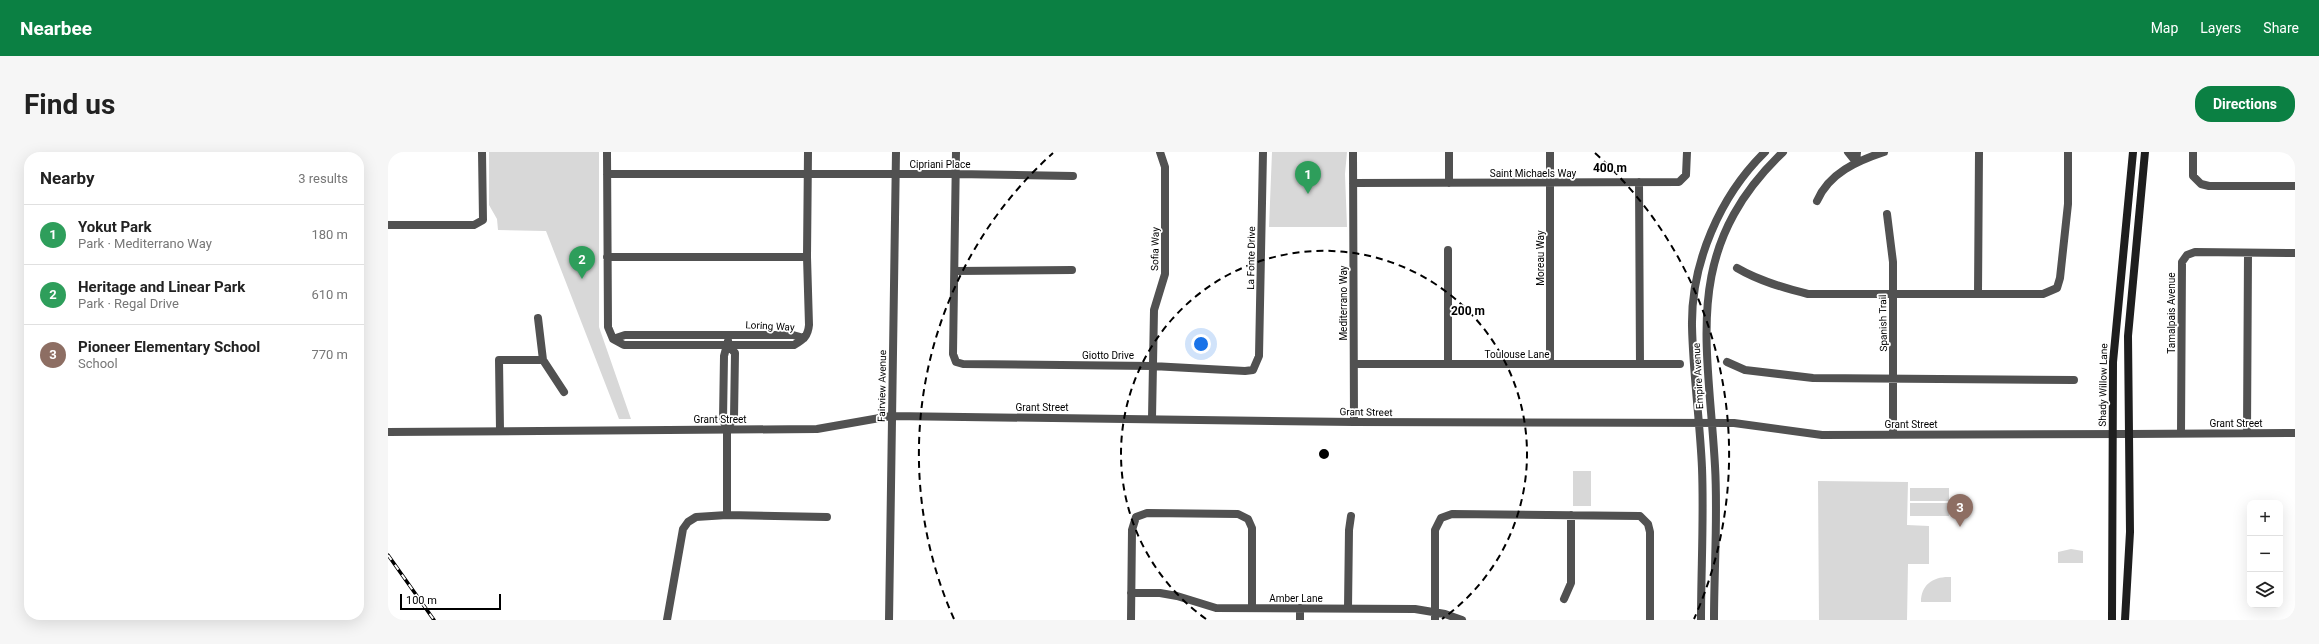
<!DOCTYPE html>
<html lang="en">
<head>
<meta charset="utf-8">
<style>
  :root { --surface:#fff; --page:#f6f6f6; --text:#222; --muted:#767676; --line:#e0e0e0; --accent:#0b8043 }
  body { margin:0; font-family:Roboto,sans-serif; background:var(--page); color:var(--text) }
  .controls { position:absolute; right:12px; bottom:12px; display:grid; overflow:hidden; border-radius:8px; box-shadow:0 4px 16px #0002 }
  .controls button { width:36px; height:36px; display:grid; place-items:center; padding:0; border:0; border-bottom:1px solid var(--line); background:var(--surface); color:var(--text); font:20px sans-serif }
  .scale { position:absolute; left:12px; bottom:10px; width:101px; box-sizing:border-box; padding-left:4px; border:2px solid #000; border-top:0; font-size:11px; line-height:14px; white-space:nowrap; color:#000; -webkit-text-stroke:3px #fff; paint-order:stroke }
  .you { position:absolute; left:813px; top:192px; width:14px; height:14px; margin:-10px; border:3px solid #fff; border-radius:50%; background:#1a73e8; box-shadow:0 0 0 6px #1a73e833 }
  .badge { display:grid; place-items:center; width:26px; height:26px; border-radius:50%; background:var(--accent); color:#fff; font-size:13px; font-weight:700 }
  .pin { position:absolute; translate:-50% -33px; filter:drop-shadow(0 1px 2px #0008) }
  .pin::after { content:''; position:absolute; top:21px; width:14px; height:12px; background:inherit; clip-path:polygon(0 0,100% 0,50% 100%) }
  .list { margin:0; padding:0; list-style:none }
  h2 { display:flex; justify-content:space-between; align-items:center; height:52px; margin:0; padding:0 16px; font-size:17px }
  h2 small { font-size:13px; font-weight:400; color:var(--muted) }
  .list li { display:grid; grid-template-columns:26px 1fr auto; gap:12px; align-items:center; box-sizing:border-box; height:60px; padding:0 16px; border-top:1px solid var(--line) }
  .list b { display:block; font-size:15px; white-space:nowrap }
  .list p { margin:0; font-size:13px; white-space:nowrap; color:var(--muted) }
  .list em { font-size:13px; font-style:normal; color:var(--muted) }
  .icon { flex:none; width:22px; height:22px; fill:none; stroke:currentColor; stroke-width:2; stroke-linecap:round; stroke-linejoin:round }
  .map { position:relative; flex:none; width:1907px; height:468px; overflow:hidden; border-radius:16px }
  header { display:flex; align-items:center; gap:24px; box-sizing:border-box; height:56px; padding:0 20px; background:var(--accent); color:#fff }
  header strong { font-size:19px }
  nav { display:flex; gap:22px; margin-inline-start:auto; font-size:14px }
  .intro { display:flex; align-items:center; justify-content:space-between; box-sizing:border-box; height:96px; padding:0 24px }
  h1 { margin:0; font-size:28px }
  .button { padding:10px 18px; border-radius:16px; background:var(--accent); color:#fff; font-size:14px; font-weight:700 }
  main { display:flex; gap:24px; padding:0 24px }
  aside { flex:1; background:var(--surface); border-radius:16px; box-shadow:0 4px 16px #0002 }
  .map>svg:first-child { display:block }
  .green { fill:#d8d8d8 }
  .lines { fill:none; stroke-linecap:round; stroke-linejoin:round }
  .minor { stroke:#515151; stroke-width:8 }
  .tertiary { stroke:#515151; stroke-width:8 }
  .secondary { stroke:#1e1e1e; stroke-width:8 }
  .rail-casing { stroke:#000; stroke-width:3.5 }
  .rail { stroke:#fff; stroke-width:2; stroke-dasharray:6; stroke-linecap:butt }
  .ring { fill:none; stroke:#000; stroke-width:2; stroke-dasharray:7 5 }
  .labels { text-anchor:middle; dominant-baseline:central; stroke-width:3.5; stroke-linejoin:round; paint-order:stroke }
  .street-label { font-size:10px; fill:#000; stroke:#fff }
  .centre { fill:#000; stroke:#fff; stroke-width:2 }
  .ring-label { font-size:12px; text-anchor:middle; font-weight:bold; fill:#000; stroke:#fff; stroke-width:3.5; stroke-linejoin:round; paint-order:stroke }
</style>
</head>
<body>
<header>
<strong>Nearbee</strong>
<nav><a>Map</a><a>Layers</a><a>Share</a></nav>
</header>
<div class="intro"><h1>Find us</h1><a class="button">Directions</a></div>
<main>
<aside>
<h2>Nearby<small>3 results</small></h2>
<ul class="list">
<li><span class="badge" style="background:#2e9e5b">1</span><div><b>Yokut Park</b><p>Park · Mediterrano Way</p></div><em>180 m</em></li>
<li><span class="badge" style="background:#2e9e5b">2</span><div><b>Heritage and Linear Park</b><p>Park · Regal Drive</p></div><em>610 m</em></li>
<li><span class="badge" style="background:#8d6e63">3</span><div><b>Pioneer Elementary School</b><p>School</p></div><em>770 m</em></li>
</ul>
</aside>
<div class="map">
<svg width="1907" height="468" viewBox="0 0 1907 468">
  <rect width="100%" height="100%" fill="#fff"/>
  <path class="green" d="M101,0H211V175L243,267H231L158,79L110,78L109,67L101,53Z
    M884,0H959L957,22L959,75H881Z
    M1185,319H1203V354H1185Z
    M1430,329L1520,330L1519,373L1541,374V412H1520L1519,468H1431Z
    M1522,336H1561V349H1522Z
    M1522,351H1561V364H1522Z
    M1683,397L1695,399V411H1670V400Z
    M1563,425V450H1533C1533,432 1546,424 1563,425Z"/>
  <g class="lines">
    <path class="minor" d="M219,0L220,175L225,187L236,193H406C416,187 420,184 421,173L419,105L420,0
      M568,0L565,202L568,210L575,212L764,214L857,219L865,218L871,204L875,0
      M965,0L966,270
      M1061,0V31
      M1162,0V212
      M1460,0L1468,10L1469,0
      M1805,0V24L1813,32L1821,34H1907
      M219,22H568L685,24
      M1251,30L1252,212
      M965,31L1291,30L1298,23L1299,0
      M1429,49C1441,21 1469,9 1496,0
      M1499,62L1505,110V281
      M0,73H86L95,68L94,0
      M1060,98V212
      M219,105H419
      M1349,116C1371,129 1396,136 1420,142H1655L1669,136L1672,126L1680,52V0
      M567,119L684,118
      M1590,142L1591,0
      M150,166L155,208L176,240
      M225,187L237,183H405L416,186
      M1339,210L1357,218L1425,226L1686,228
      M966,212H1292
      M764,266L766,158L777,122V15L772,0
      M339,277L346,266L347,201L340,193
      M112,278L111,208H155
      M1793,281L1794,110L1799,103L1807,100L1907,101
      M1859,281L1860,101
      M1741,282L1907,281
      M339,363V277L335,268L336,204L340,189
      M743,441H772L789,444L828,456L1027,457L1057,462L1074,468
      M1176,447L1183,431V363
      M960,456L961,378L963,364
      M279,468L295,377L300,370L308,365L339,363L439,365
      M743,468L744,378L748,365L759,361L850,362L860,367L864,376V456
      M912,468V456
      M1047,468V378L1053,366L1064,362L1252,364L1260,372L1262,380V468"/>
    <path class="tertiary" d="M0,280L429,277L503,264L966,270L1346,271L1434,283L1741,282
      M501,468L508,0
      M1313,468C1313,418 1316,367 1314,316C1312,269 1305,222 1304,174C1303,111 1332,44 1377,0
      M1326,468C1326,417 1330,365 1327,314C1320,189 1293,98 1395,0"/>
    <path class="secondary" d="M1724,468L1725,210L1745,0
      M1737,468L1742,380L1740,184L1757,0"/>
    <g class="rail-casing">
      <path id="rail" d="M0,403L46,468"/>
    </g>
    <use href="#rail" class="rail"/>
  </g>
  <g class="ring">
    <path d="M818 467A203 203 0 1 1 1054 467"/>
    <path d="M566 467A405 405 0 0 1 665 1M1207 1A405 405 0 0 1 1306 467"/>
  </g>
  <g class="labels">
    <g class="street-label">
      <text x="552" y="12">Cipriani Place</text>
      <text x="1145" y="21">Saint Michaels Way</text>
      <text transform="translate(767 97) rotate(-89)">Sofia Way</text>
      <text transform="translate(863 106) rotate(-89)">La Fonte Drive</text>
      <text transform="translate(1152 106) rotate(-90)">Moreau Way</text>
      <text transform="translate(955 151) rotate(-90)">Mediterrano Way</text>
      <text transform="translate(1783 161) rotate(-90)">Tamalpais Avenue</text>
      <text transform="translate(1495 171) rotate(-91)">Spanish Trail</text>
      <text transform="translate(382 174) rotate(3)">Loring Way</text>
      <text x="1129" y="202">Toulouse Lane</text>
      <text x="720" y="203">Giotto Drive</text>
      <text transform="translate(1310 224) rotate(-93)">Empire Avenue</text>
      <text transform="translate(1715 233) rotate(-89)">Shady Willow Lane</text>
      <text transform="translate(494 234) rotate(-89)">Fairview Avenue</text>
      <text x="654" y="255">Grant Street</text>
      <text transform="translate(978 260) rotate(1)">Grant Street</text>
      <text x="332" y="267">Grant Street</text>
      <text x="1848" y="271">Grant Street</text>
      <text x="1523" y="272">Grant Street</text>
      <text x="908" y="446">Amber Lane</text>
    </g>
  </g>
  <circle cx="936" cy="302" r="6" class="centre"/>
  <g class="ring-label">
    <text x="1222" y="20">400 m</text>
    <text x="1080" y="163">200 m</text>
  </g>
</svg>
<div class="controls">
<button>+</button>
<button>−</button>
<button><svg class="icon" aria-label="layers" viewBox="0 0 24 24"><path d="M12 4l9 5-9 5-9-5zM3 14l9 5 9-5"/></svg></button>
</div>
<div class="scale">100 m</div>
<div class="you"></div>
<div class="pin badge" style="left:920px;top:42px;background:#2e9e5b">1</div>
<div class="pin badge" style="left:194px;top:127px;background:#2e9e5b">2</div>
<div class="pin badge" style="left:1572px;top:375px;background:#8d6e63">3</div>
</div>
</main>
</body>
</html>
